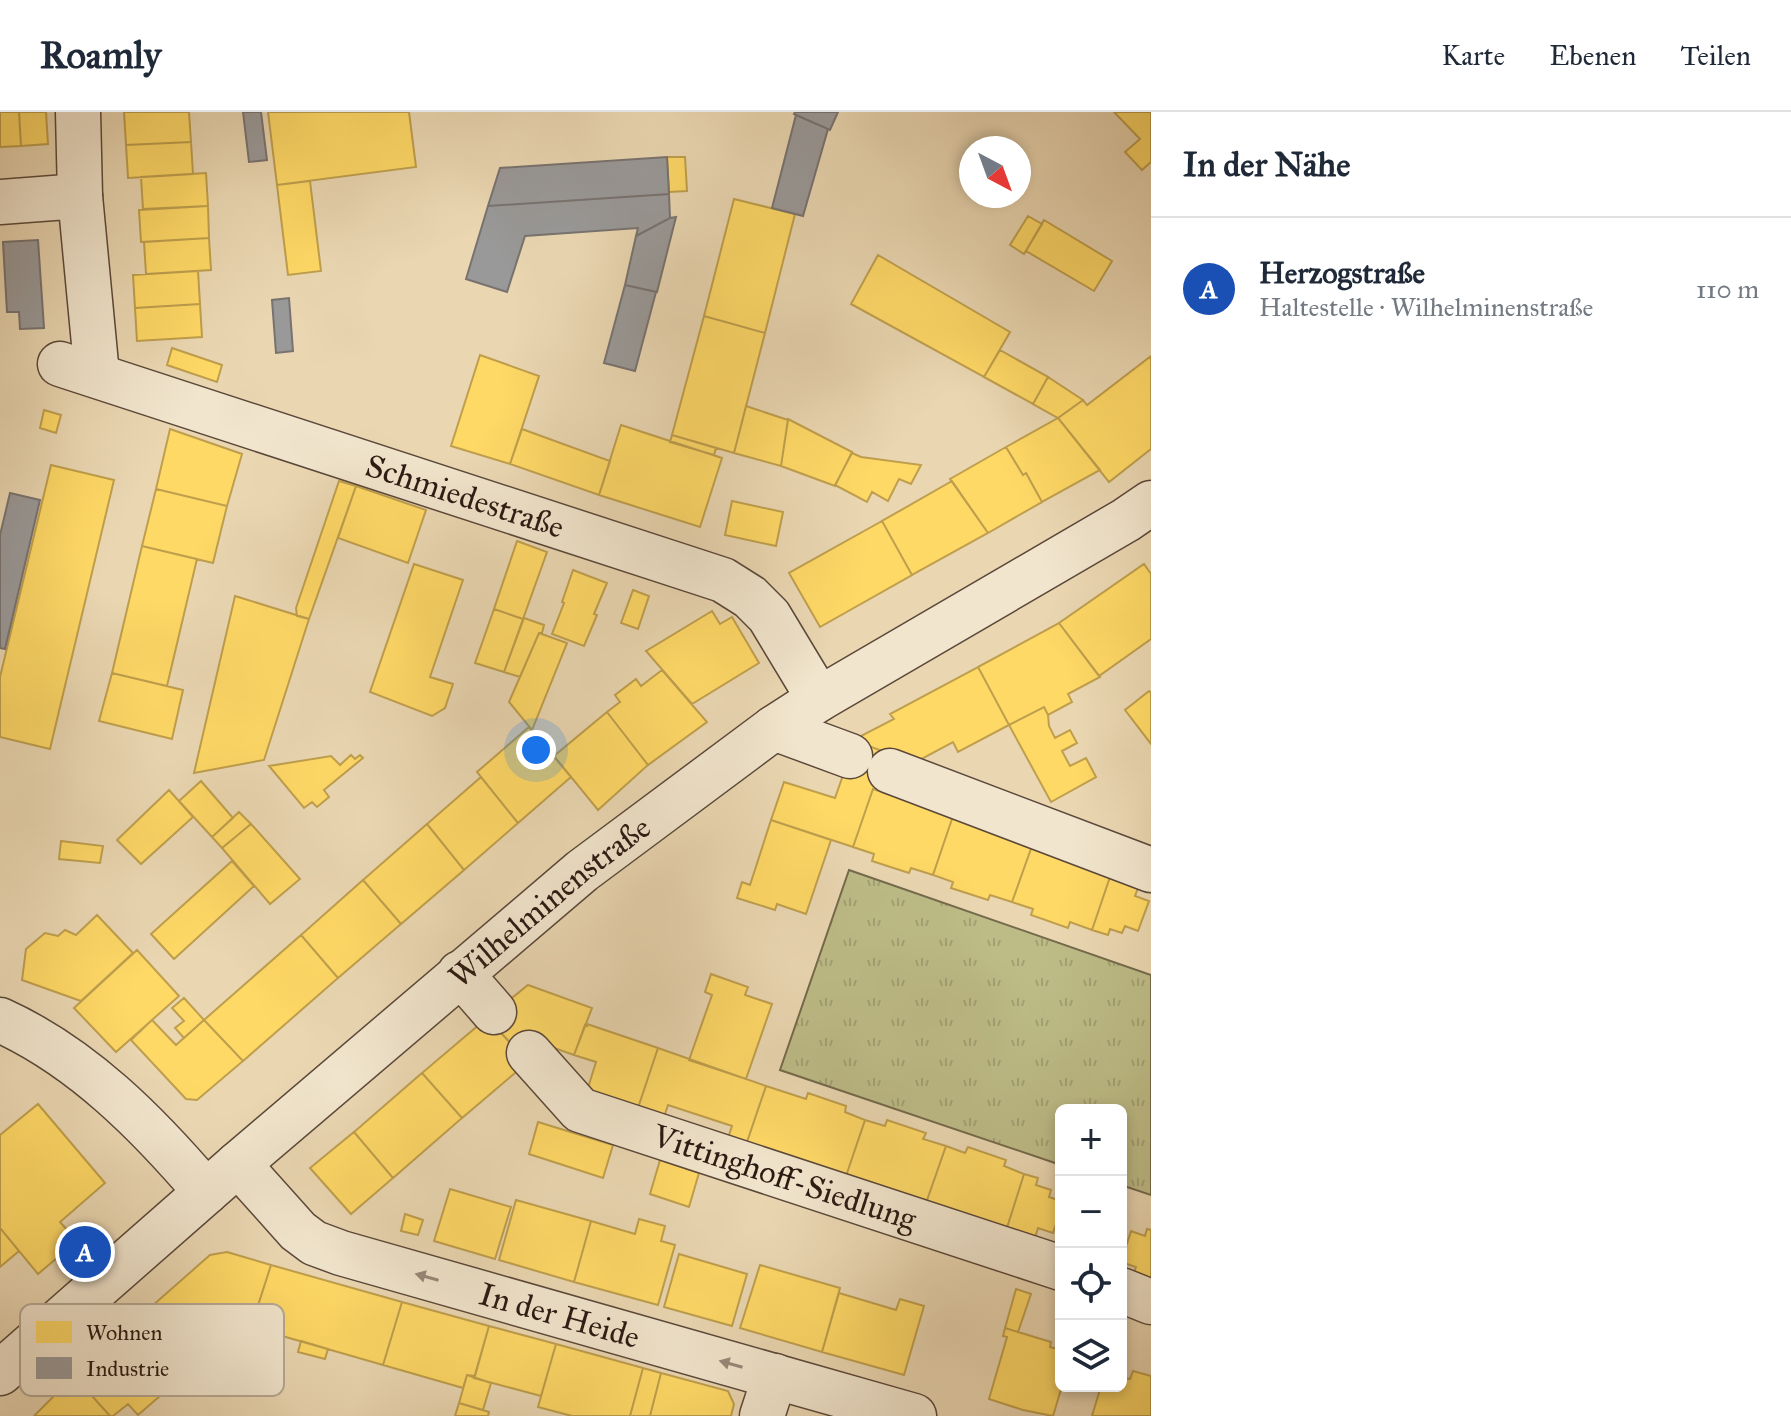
<!DOCTYPE html>
<html lang="de">
<head>
<meta charset="utf-8">
<style>
  :root { --surface:#fff; --page:#f2f2f3; --text:#1f2937; --muted:#747a83; --line:#e0e1e3; --accent:#0f766e }
  body { margin:0; font-family:"IM FELL Great Primer",serif; background:var(--page); color:var(--text) }
  .controls { position:absolute; right:24px; bottom:24px; display:grid; overflow:hidden; border-radius:12px; box-shadow:0 4px 12px #0003 }
  .controls button { width:72px; height:72px; display:grid; place-items:center; padding:0; border:0; border-bottom:2px solid var(--line); background:var(--surface); color:var(--text); font:40px sans-serif }
  .compass { position:absolute; left:959px; top:24px; width:72px; height:72px; border-radius:50%; background:var(--surface); box-shadow:0 4px 12px #0003; rotate:139deg }
  .you { position:absolute; left:536px; top:638px; width:28px; height:28px; margin:-20px; border:6px solid #fff; border-radius:50%; background:#1a73e8; box-shadow:0 0 0 12px #1a73e833 }
  .badge { display:grid; place-items:center; width:52px; height:52px; border-radius:50%; background:var(--accent); color:#fff; font-size:26px; font-weight:700 }
  .pin { position:absolute; translate:-50% -50%; border:4px solid #fff; box-shadow:0 2px 8px #0006 }
  .list { margin:0; padding:0; list-style:none }
  h2 { display:flex; justify-content:space-between; align-items:center; height:104px; margin:0; padding:0 32px; font-size:34px }
  h2 small { font-size:26px; font-weight:400; color:var(--muted) }
  .list li { display:grid; grid-template-columns:52px 1fr auto; gap:24px; align-items:center; box-sizing:border-box; height:144px; padding:0 32px; border-top:2px solid var(--line) }
  .list b { display:block; font-size:30px; white-space:nowrap }
  .list p { margin:0; font-size:26px; white-space:nowrap; color:var(--muted) }
  .list em { font-size:26px; font-style:normal; color:var(--muted) }
  .icon { flex:none; width:44px; height:44px; fill:none; stroke:currentColor; stroke-width:2; stroke-linecap:round; stroke-linejoin:round }
  .map { position:relative; flex:none; width:1151px; height:1304px; overflow:hidden }
  header { display:flex; align-items:center; gap:48px; box-sizing:border-box; height:112px; padding:0 40px; background:var(--surface); border-bottom:2px solid var(--line) }
  header strong { font-size:38px }
  nav { display:flex; gap:44px; margin-inline-start:auto; font-size:28px }
  main { display:flex }
  aside { flex:1; background:var(--surface) }
  .map>svg:first-child { display:block }
  .grass { fill:url(#grass-tufts); stroke:#746a4c; stroke-width:2 }
  .homes { fill:#ffd966; stroke:#bf9f4d; stroke-width:2 }
  .industry { fill:#999; stroke:#787370; stroke-width:2 }
  .lines { fill:none; stroke-linecap:round; stroke-linejoin:round }
  .minor-casing { stroke:#5b483a; stroke-width:47 }
  .minor { stroke:#f1e5cd; stroke-width:44 }
  .oneway { fill:#988979 }
  .labels { text-anchor:middle; dominant-baseline:central; stroke-width:8; stroke-linejoin:round; paint-order:stroke }
  .street-label { font-size:32px; fill:#2b1912; stroke:#f1e5cd }
  .key { fill:#f1e5cd; stroke:#b6a895; stroke-width:2 }
  .key-label { font-size:22px; fill:#2b1912 }
</style>
</head>
<body>
<header>
<strong>Roamly</strong>
<nav><a>Karte</a><a>Ebenen</a><a>Teilen</a></nav>
</header>
<main>
<div class="map">
<svg width="1151" height="1304" viewBox="0 0 1151 1304">
  <defs>
    <pattern id="grass-tufts" width="24" height="20" patternUnits="userSpaceOnUse" patternTransform="scale(2)"><rect width="24" height="20" fill="#bdbc87"/><path d="M3 7l-1-3M5 7V3M7 7l1-3M15 17l-1-3M17 17v-4M19 17l1-3" fill="none" stroke="#a3a174"/></pattern>
  </defs>
  <rect width="100%" height="100%" fill="#ead7b2"/>
  <filter id="stains"><feTurbulence type="fractalNoise" baseFrequency=".0025" numOctaves="4"/><feColorMatrix values="0 0 0 0 .2 0 0 0 0 .09 0 0 0 0 .02 0 0 0 .5 -.17"/></filter>
  <radialGradient id="worn" r=".72"><stop offset=".6" stop-color="#630" stop-opacity="0"/><stop offset="1" stop-color="#630" stop-opacity=".3"/></radialGradient>
  <path class="grass" d="M849,758L1151,863V1083L1121,1073V998H1061V1053L780,958Z"/>
  <path class="homes" d="M0,0H19L21,34L0,35Z
    M19,0H46L48,32L21,34Z
    M124,0H189L191,30L126,33Z
    M268,0H409L416,55L277,73Z
    M1114,0H1151V50L1142,58L1125,40L1140,27Z
    M191,30L193,62L128,66L126,33Z
    M667,45H685L687,79L669,80Z
    M206,61L208,94L143,97L141,65Z
    M310,69L321,159L288,163L277,73Z
    M734,87L795,102L765,221L704,204Z
    M208,94L209,126L141,130L139,98Z
    M1028,104L1042,112L1024,142L1010,133Z
    M1044,108L1112,149L1094,179L1026,139Z
    M209,126L211,158L146,162L144,130Z
    M878,143L1010,220L984,265L851,192Z
    M198,159L200,192L135,196L133,163Z
    M200,192L202,225L137,229L135,196Z
    M704,204L765,221L734,341L672,323Z
    M172,236L222,253L217,270L167,253Z
    M1000,238L1048,265L1033,292L984,265Z
    M480,243L539,264L510,352L451,334Z
    M1151,244V337L1109,370L1058,306L1083,288L1087,293Z
    M1048,265L1083,288L1058,306L1033,292Z
    M746,294L788,308L781,354L734,341Z
    M44,298L61,303L56,321L40,316Z
    M1058,306L1100,358L1042,390L1026,361L1023,363L1006,335Z
    M788,307L852,340L835,374L781,354Z
    M621,313L722,346L700,415L599,383Z
    M170,317L242,342L227,394L156,377Z
    M522,317L610,349L599,383L510,352Z
    M672,323L716,336L714,343L670,330Z
    M1006,335L1023,363L1026,361L1042,390L988,421L950,367Z
    M852,341L861,345L921,353L911,372L899,367L888,389L872,380L867,390L835,373Z
    M51,353L114,368L50,637L0,625V565Z
    M339,369L356,374L309,507L297,504L296,496Z
    M952,369L988,421L912,463L882,409Z
    M356,374L426,398L408,451L338,426Z
    M156,377L227,394L213,451L142,434Z
    M732,389L783,400L776,434L725,423Z
    M882,409L912,463L820,515L789,461Z
    M517,429L547,440L523,507L494,497Z
    M142,434L197,447L167,574L112,561Z
    M414,452L463,468L430,565L453,572L445,596L432,604L370,580Z
    M1144,452L1151,462V527L1099,564L1059,511Z
    M573,458L607,471L594,502L597,503L584,534L552,522L564,491L562,490Z
    M633,478L649,484L638,517L621,511Z
    M235,484L309,507L264,648L194,661Z
    M494,497L523,507L504,560L475,551Z
    M712,499L720,512L732,505L759,551L692,592L646,539Z
    M524,506L544,513L542,521H539L520,565L504,560Z
    M1059,511L1100,565L1068,582L1072,590L1048,603L1044,595L1009,613L978,555Z
    M539,521L567,531L532,618L509,590Z
    M978,555L1009,613L958,640L953,630L914,651L855,629L857,626L894,607L890,602Z
    M662,558L707,610L648,653L607,600L620,590L615,583L636,567L641,574Z
    M112,561L183,578L172,627L99,609Z
    M1149,579L1151,581V632L1125,598Z
    M1044,595L1048,603L1049,614L1055,626L1070,618L1077,631L1062,639L1070,654L1086,646L1096,665L1051,690L1009,613Z
    M607,600L648,653L598,698L554,644Z
    M529,615L571,665L518,711L477,660Z
    M855,629L896,644L884,680L873,677L853,735L771,708L784,670L835,686Z
    M351,643L355,647L360,643L363,646L324,678L329,685L317,695L312,690L304,696L269,654L331,644L340,653Z
    M481,665L518,711L464,758L427,712Z
    M201,669L233,706L212,725L179,689Z
    M873,677L953,704L933,763L911,756L909,761L872,749L874,742L853,735Z
    M169,678L193,705L141,752L117,728Z
    M239,700L251,712L222,736L212,725Z
    M953,704L1033,731L1012,790L990,783L988,788L951,776L953,770L933,763Z
    M771,708L831,728L806,802L777,792L775,798L737,786L742,770L750,773Z
    M251,712L300,767L270,792L222,736Z
    M427,712L464,758L401,812L363,768Z
    M61,729L103,734L100,751L59,747Z
    M1033,731L1112,759L1092,818L1070,810L1068,816L1031,803L1033,797L1012,790Z
    M232,749L254,774L174,847L151,822Z
    M1112,759L1141,768L1135,784L1149,789L1138,819L1125,814L1122,821L1110,817L1108,823L1092,818Z
    M363,768L401,812L338,866L301,823Z
    M97,803L133,841L81,889L22,868L26,837L45,821L58,824L65,818L76,823Z
    M301,823L338,866L243,949L204,908Z
    M137,838L179,884L116,940L74,896Z
    M711,862L748,875L745,883L772,892L746,967L689,948L712,883L705,880Z
    M528,873L592,896L574,943L543,932L524,945L487,906Z
    M184,886L204,908L184,926L175,916L184,909L172,896Z
    M487,906L528,950L462,1006L422,961Z
    M152,908L176,933L204,908L243,949L197,988L186,987L131,928Z
    M587,912L658,936L638,996L587,979L596,950L574,943L585,913L587,914Z
    M658,936L766,974L746,1033L728,1026L732,1014L668,993L664,1005L638,996Z
    M422,961L462,1006L393,1066L354,1020Z
    M766,974L806,987L808,981L846,994L845,1000L865,1008L845,1067L746,1033Z
    M38,992L105,1071L60,1110L77,1129L38,1162L0,1116V1023Z
    M865,1008L885,1014L887,1008L926,1021L923,1027L946,1034L925,1094L845,1067Z
    M538,1010L613,1033L603,1066L529,1042Z
    M354,1020L393,1066L351,1102L310,1056Z
    M946,1034L965,1041L968,1035L1006,1048L1004,1054L1024,1062L1005,1122L925,1094Z
    M660,1048L699,1061L689,1095L650,1082Z
    M1024,1062L1038,1066L1036,1073L1051,1078L1049,1085L1061,1089V1097L1053,1121L1038,1116L1033,1132L1005,1122Z
    M450,1077L511,1095L495,1147L434,1129Z
    M516,1088L591,1109L574,1170L499,1148Z
    M405,1102L423,1108L418,1123L401,1119Z
    M639,1107L665,1114L661,1129L675,1133L658,1193L574,1170L591,1109L635,1122Z
    M0,1116L19,1139L0,1155Z
    M1147,1117L1151,1118V1175L1131,1168L1136,1155L1121,1150L1131,1119L1145,1124Z
    M227,1140L271,1153L254,1206L231,1200L191,1237L152,1194L210,1143Z
    M679,1142L747,1162L732,1214L664,1195Z
    M271,1153L402,1190L383,1253L251,1215Z
    M760,1153L840,1176L822,1240L740,1216Z
    M1016,1177L1031,1182L1018,1220L1005,1216Z
    M839,1181L896,1198L900,1187L924,1194L904,1263L822,1240Z
    M402,1190L489,1214L475,1264L467,1263L463,1276L383,1253Z
    M143,1203L190,1258L138,1303L128,1292L113,1304H110L74,1264Z
    M489,1214L556,1232L541,1284L474,1266Z
    M1005,1216L1051,1230L1050,1235L1061,1238L1062,1274L1053,1304L1023,1298L989,1287L1007,1225L1003,1224Z
    M301,1229L328,1237L325,1247L298,1240Z
    M556,1232L643,1256L630,1304H572L538,1295Z
    M643,1256L661,1261L650,1304H630Z
    M1133,1259L1151,1264V1304H1092L1101,1274H1121V1265L1130,1267Z
    M661,1261L728,1279L734,1292L731,1304H650Z
    M467,1263L491,1271L483,1298L459,1291Z
    M74,1264L110,1304H34Z
    M459,1291L489,1300L488,1304H455Z"/>
  <path class="industry" d="M243,0H261L267,48L249,50Z
    M795,0H838L830,18L794,2Z
    M796,3L828,17L803,104L772,96Z
    M667,45L669,82L488,94L500,56Z
    M669,82L670,106L636,124L638,116L525,124L507,180L466,167L488,94Z
    M676,105L657,180L625,173L636,124L670,106Z
    M38,128L44,216L20,217L19,200H7L3,130Z
    M625,173L656,180L635,259L604,251Z
    M289,186L293,239L276,241L272,188Z
    M10,381L40,388L5,537L0,536V423Z"/>
  <g class="lines">
    <g class="minor-casing">
      <g id="minor">
        <path d="M78,0L80,84"/>
        <path d="M0,90L80,84L97,263"/>
        <path id="s1" d="M60,252L723,468L750,485L769,504L819,587"/>
        <path d="M774,616L850,644"/>
        <path d="M890,659L1151,758"/>
        <path d="M460,861L494,900"/>
        <path d="M0,908C82,945 148,1012 206,1080"/>
        <path id="s2" d="M529,941L580,998L1061,1156"/>
        <path id="s3" d="M238,1052L298,1119L314,1131L341,1141L914,1304"/>
        <path d="M1121,1178L1151,1190"/>
        <path id="s4" d="M0,1261L238,1052L582,759L774,616L819,587L1126,408L1151,391"/>
        <path d="M762,1304L775,1264"/>
      </g>
    </g>
    <use href="#minor" class="minor"/>
  </g>
  <defs><path id="oneway-solid" d="M-6-.8H1V-3.2L6.5 0L1 3.2V.8H-6Z" transform="scale(2)"/></defs>
  <g class="oneway">
    <use href="#oneway-solid" transform="translate(427 1165) rotate(-164)"/>
    <use href="#oneway-solid" transform="translate(731 1252) rotate(-164)"/>
  </g>
  <g class="labels">
    <g class="street-label">
      <text stroke="none"><textPath href="#s1" startOffset="426">Schmiedestraße</textPath></text>
      <text stroke="none"><textPath href="#s4" startOffset="724">Wilhelminenstraße</textPath></text>
      <text stroke="none"><textPath href="#s2" startOffset="292">Vittinghoff-Siedlung</textPath></text>
      <text stroke="none"><textPath href="#s3" startOffset="366">In der Heide</textPath></text>
    </g>
  </g>
  <rect x="20" y="1192" width="264" height="92" rx="12" class="key"/>
  <rect x="36" y="1209" width="36" height="22" fill="#ffd966"/>
  <rect x="36" y="1245" width="36" height="22" fill="#999"/>
  <g class="key-label">
    <text x="86" y="1228">Wohnen</text>
    <text x="86" y="1264">Industrie</text>
  </g>
  <rect width="100%" height="100%" filter="url(#stains)"/>
  <rect width="100%" height="100%" fill="url(#worn)"/>
</svg>
<div class="controls">
<button>+</button>
<button>−</button>
<button><svg class="icon" aria-label="locate" viewBox="0 0 24 24"><circle cx="12" cy="12" r="6"/><path d="M12 2v4M12 18v4M2 12h4M18 12h4"/></svg></button>
<button><svg class="icon" aria-label="layers" viewBox="0 0 24 24"><path d="M12 4l9 5-9 5-9-5zM3 14l9 5 9-5"/></svg></button>
</div>
<svg class="compass" viewBox="-18 -18 36 36"><path d="M0-13l5 13h-10z" fill="#e53935"/><path d="M0 13l5-13h-10z" fill="#747a83"/></svg>
<div class="you"></div>
<div class="pin badge" style="left:85px;top:1140px;background:#1a4fb4">A</div>
</div>
<aside>
<h2>In der Nähe<small></small></h2>
<ul class="list">
<li><span class="badge" style="background:#1a4fb4">A</span><div><b>Herzogstraße</b><p>Haltestelle · Wilhelminenstraße</p></div><em>110 m</em></li>
</ul>
</aside>
</main>
</body>
</html>
